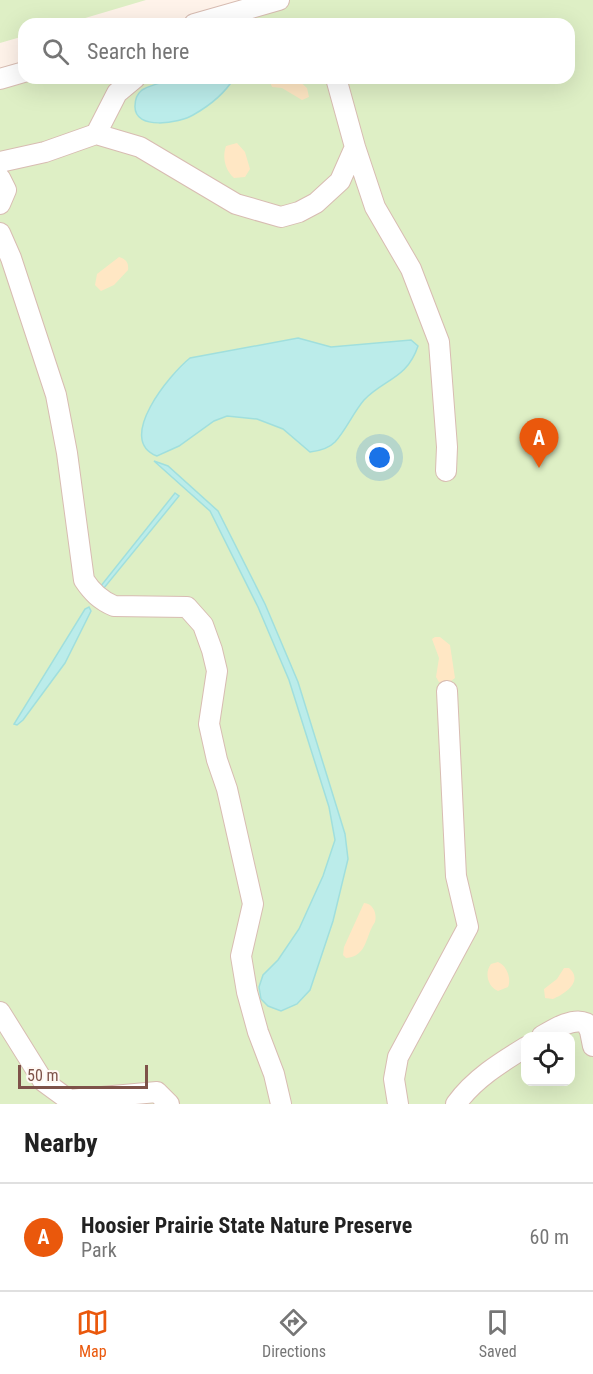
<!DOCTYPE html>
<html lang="en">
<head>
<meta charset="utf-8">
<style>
  :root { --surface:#fff; --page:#f6f6f6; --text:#222; --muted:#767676; --line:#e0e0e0; --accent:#ea580c }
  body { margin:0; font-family:"Roboto Condensed",sans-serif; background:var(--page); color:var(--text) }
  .controls { position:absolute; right:18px; bottom:18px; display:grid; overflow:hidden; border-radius:12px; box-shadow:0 6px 24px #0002 }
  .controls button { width:54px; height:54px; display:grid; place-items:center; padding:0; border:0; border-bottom:2px solid var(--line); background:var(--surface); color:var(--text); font:30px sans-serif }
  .scale { position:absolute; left:18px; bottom:15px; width:130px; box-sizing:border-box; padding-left:6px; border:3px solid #7e5249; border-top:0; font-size:16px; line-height:21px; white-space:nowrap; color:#7e5249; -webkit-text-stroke:4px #fff8f3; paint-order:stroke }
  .you { position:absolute; left:380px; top:458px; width:21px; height:21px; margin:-15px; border:4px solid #fff; border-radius:50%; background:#1a73e8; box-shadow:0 0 0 9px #1a73e833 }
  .badge { display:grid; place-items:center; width:39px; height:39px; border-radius:50%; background:var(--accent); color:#fff; font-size:20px; font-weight:700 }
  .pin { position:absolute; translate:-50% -50px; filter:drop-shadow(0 2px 3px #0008) }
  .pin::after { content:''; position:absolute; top:32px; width:21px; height:18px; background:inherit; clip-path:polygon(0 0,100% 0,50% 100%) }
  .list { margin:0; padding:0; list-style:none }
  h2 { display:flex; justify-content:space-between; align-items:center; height:78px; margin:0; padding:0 24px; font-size:26px }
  h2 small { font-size:20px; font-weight:400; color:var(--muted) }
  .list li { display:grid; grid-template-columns:39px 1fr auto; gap:18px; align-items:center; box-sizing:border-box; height:108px; padding:0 24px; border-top:2px solid var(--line) }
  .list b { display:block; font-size:22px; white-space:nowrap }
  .list p { margin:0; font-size:20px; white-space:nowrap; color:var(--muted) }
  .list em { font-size:20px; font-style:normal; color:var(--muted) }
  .icon { flex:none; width:33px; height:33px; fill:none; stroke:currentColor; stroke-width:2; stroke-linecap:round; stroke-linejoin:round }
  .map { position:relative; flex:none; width:593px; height:1104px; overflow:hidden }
  .search { position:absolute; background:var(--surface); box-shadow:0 6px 24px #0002; left:18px; right:18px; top:18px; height:66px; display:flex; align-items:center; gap:15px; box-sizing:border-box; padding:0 21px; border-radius:18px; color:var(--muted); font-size:22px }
  .sheet { height:186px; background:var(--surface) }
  nav { display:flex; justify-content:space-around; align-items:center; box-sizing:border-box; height:84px; border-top:2px solid var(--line); background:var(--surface); font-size:16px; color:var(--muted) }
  nav a { display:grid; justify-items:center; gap:3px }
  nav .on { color:var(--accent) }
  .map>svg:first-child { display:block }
  .green { fill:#deefc5; fill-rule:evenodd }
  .sand { fill:#ffe7c4 }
  .water { fill:#bbecea; stroke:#a0dfdd; stroke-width:1.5 }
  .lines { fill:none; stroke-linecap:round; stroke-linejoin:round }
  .minor-casing { stroke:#d8bcb2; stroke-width:22 }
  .minor { stroke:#fff; stroke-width:20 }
</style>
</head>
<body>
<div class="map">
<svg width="593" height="1104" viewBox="0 0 593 1104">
  <rect width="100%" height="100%" fill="#fff3ea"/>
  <path class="green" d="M0,0H146L65,24H24V36L0,43Z
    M282,0H593V1104H0V84L24,78H569V24H201ZM526,1036H570V1082H526Z"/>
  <path class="sand" d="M273,78L297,79L307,88L309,97L302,100L282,88L272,87L270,82Z
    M237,143L245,152L250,169L245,177L234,178C225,170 222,157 226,146Z
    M119,257C126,259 129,263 128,270L114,285L101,291L95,285L97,274Z
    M435,637H440L450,645L455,678L448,683L439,682L436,677L439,658L432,639Z
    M364,903C374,904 377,914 375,922C365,936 368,956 346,958L343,955L344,947Z
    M498,962C506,965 512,978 508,987L498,991C488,987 484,973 491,964Z
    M564,968H569C584,981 565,994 553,999L545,998L544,989L557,979Z"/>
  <path class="water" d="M182,78H234C225,93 209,106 193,115C180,123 134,131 135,106C135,100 137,94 142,90C153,83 170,81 182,78Z
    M298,338L331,347L411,340L418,346C407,379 384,379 364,400C353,413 346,430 335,442C328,449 319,451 310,452L283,429L257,419L227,416L214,421L179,446L157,456C115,440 170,374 190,358Z
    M154,461L168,466L218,511L265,604L298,682L345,834L348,859L333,921L310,990L297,1004L281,1011L268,1006L261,999L259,987L263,975L278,960L299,929L323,876L335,840L329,807L289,680L258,607L210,511Z
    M175,493L179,496L104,588L100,587Z
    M89,607L91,611L65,663L23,720L17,725L14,724L85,609Z"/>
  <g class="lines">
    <g class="minor-casing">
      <path id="minor" d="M194,24L279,0
        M135,78L117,93L96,134L140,147L236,204L281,217L299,212L316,203L340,181L355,147
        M336,78L355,147L375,207L411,269L439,342L447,447L446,471
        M0,79L24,72
        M0,162L45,152L96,134
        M0,178L6,190L0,204
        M0,233L11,258L56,395L67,453L84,580C92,592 100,600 114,606L187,607L203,625L212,650L217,671L209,724L217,760L227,789L253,904L241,956L247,992L258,1032L274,1074L281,1104
        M0,1012L43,1081L69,1100L157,1092L169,1104
        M542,1036C554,1029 573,1017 586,1023L590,1031L593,1046
        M398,1104L394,1079L398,1057L468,927L456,876L447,691
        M456,1104C474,1079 500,1063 526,1047"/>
    </g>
    <use href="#minor" class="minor"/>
  </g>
</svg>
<div class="controls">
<button><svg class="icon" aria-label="locate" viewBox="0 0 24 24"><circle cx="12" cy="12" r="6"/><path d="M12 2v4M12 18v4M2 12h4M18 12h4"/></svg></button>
</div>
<div class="scale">50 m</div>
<div class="you"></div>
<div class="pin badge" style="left:539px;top:468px">A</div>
<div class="search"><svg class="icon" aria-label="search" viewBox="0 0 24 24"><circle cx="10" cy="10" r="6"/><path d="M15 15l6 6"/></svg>Search here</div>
</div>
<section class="sheet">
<h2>Nearby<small></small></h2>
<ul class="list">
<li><span class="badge">A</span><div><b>Hoosier Prairie State Nature Preserve</b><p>Park</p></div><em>60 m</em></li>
</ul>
</section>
<nav>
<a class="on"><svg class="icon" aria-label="map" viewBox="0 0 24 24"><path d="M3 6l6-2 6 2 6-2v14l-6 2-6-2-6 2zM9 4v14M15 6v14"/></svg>Map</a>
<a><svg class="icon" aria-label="directions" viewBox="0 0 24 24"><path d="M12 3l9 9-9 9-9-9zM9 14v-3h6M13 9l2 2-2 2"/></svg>Directions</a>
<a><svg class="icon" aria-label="saved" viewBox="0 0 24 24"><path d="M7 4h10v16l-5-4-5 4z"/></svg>Saved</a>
</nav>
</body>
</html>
